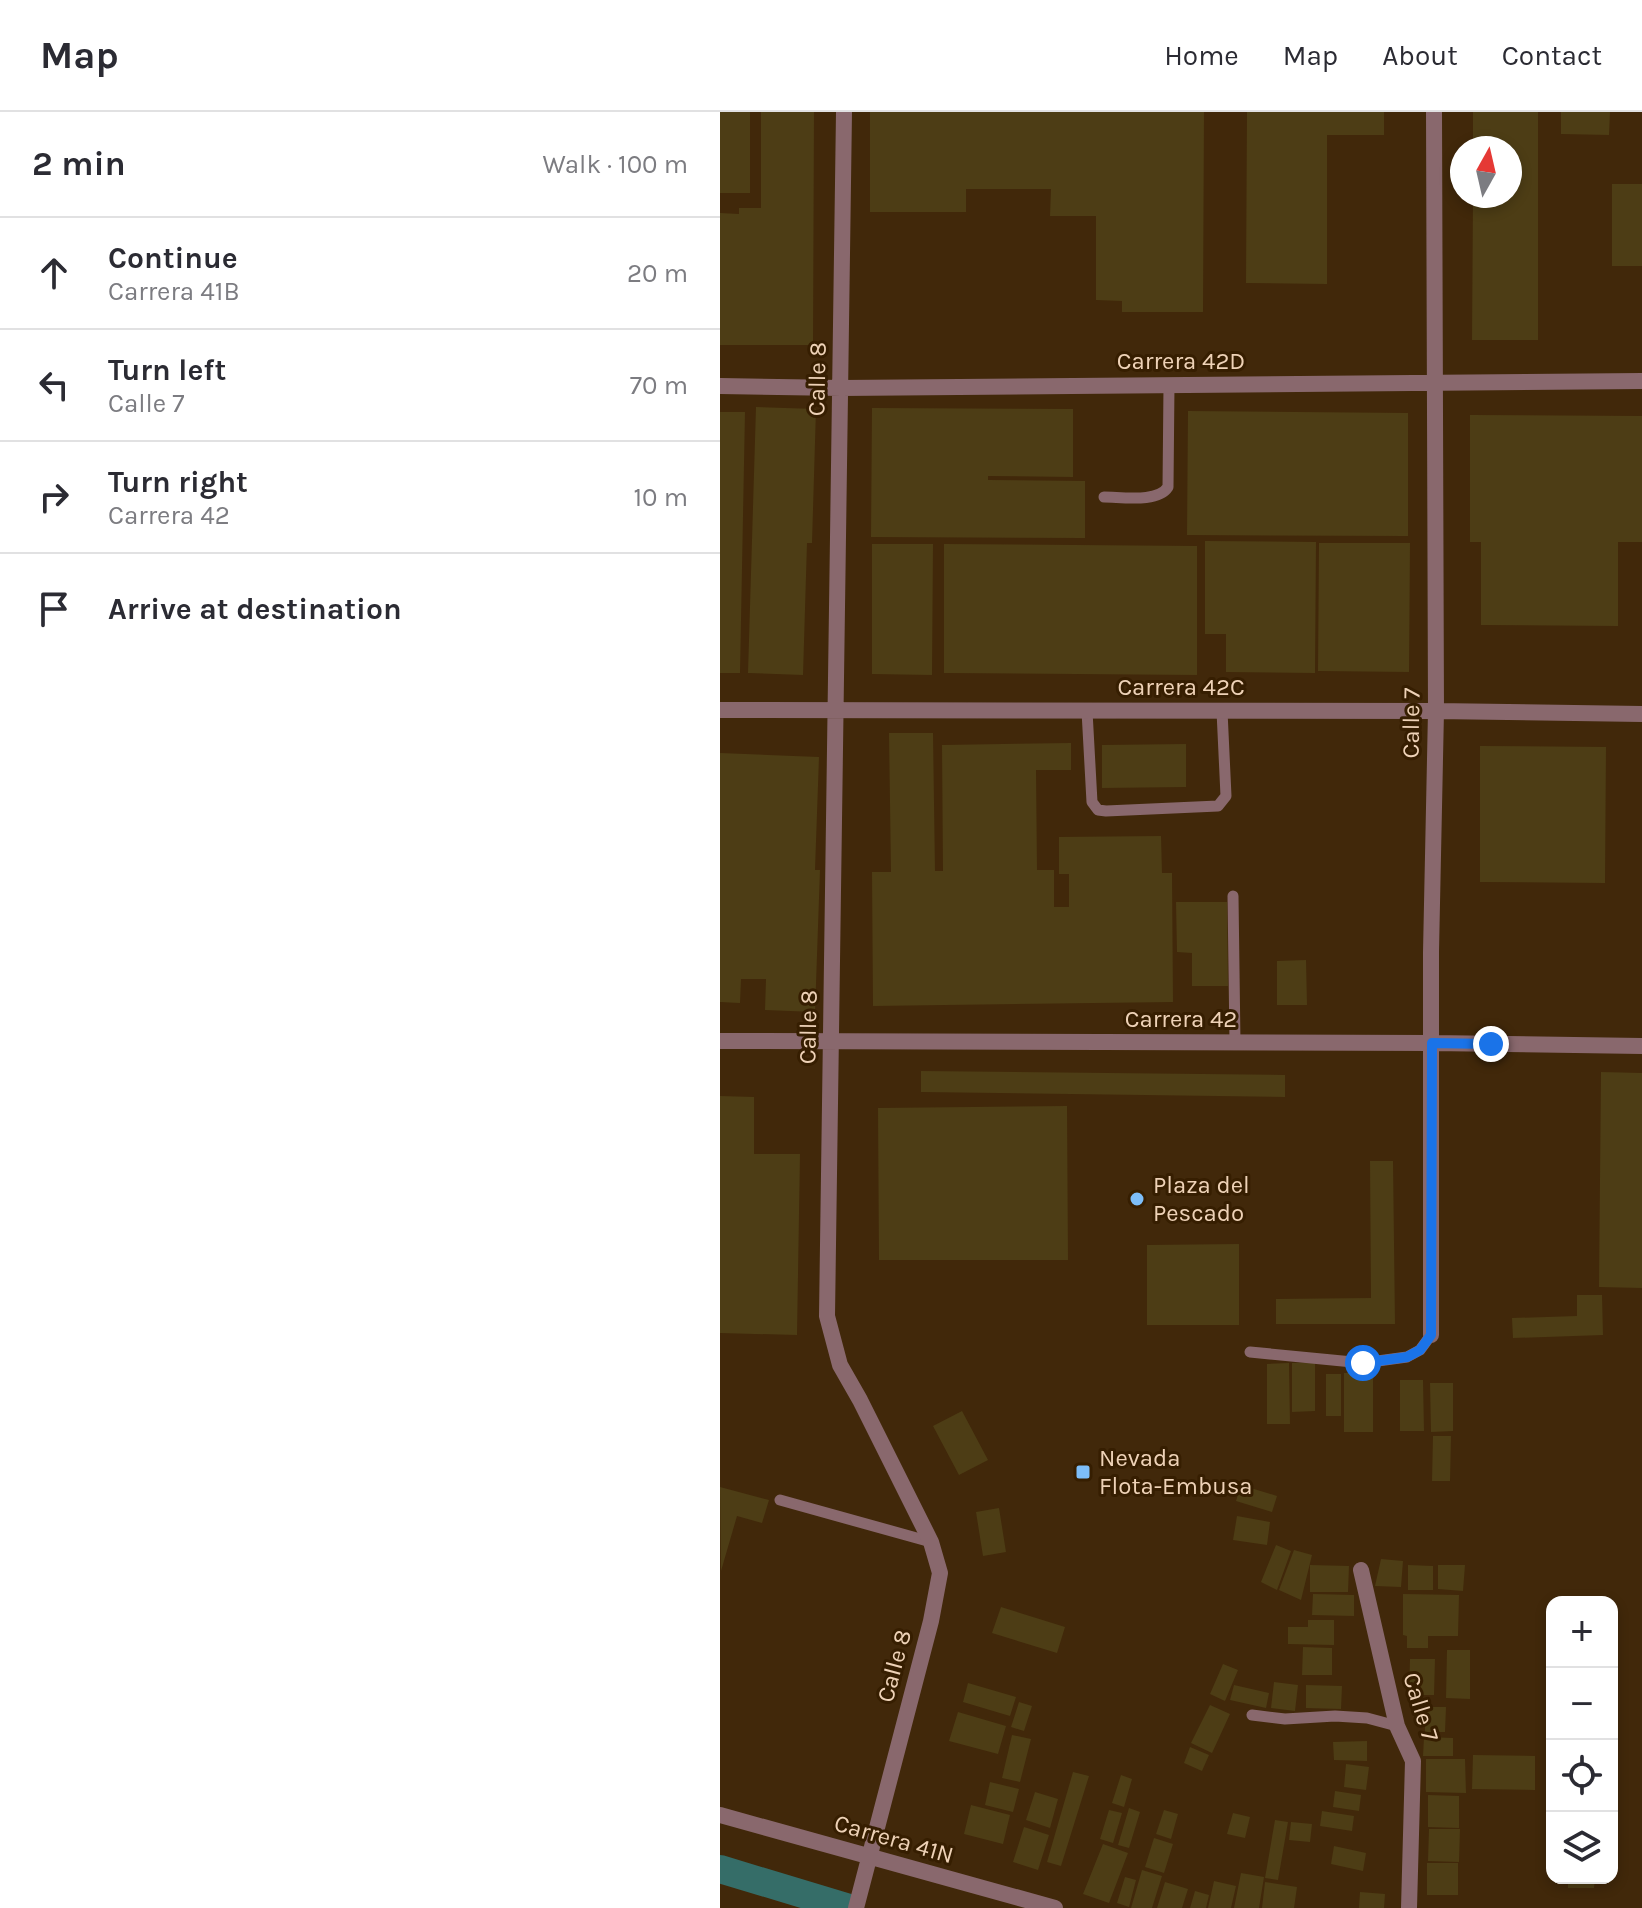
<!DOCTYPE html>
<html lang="en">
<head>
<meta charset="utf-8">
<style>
  :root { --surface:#fff; --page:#f2f2f3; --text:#2b2b33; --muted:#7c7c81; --line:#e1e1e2 }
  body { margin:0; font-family:Karla,sans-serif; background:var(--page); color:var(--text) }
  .controls { position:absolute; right:24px; bottom:24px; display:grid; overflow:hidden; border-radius:16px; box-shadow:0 4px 12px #0003 }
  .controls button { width:72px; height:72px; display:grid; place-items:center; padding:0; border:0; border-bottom:2px solid var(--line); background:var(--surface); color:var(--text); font:40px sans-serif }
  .compass { position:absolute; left:730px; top:24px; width:72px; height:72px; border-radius:50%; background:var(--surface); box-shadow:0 4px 12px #0003; rotate:8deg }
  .stop { position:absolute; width:24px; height:24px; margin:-18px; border:6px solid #1a73e8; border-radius:50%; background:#fff }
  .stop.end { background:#1a73e8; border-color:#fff; box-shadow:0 2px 8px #0008 }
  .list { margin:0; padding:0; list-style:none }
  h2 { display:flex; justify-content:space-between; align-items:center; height:104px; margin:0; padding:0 32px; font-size:34px }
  h2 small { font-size:26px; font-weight:400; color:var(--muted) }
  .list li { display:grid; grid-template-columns:52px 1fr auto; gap:24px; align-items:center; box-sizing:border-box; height:112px; padding:0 32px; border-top:2px solid var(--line) }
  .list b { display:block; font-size:30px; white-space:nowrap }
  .list p { margin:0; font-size:26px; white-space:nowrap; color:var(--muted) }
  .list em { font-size:26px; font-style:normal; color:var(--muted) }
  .icon { flex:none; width:44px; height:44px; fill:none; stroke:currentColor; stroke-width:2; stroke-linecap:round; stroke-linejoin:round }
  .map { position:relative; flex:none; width:922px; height:1796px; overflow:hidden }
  header { display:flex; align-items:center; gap:48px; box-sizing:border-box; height:112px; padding:0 40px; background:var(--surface); border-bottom:2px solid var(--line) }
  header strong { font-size:38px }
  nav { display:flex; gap:44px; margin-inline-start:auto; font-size:28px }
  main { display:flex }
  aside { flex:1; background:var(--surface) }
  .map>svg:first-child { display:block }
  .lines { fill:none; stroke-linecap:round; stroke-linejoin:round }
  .canal { stroke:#356d68; stroke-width:28 }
  .building { fill:#4d3d15 }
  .service { stroke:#89686d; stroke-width:11 }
  .minor { stroke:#89686d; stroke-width:16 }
  .route { stroke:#1a73e8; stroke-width:10 }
  .poi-dot { fill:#7dbef9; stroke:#361e01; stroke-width:3 }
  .labels { text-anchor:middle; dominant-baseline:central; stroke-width:6; stroke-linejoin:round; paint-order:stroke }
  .street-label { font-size:24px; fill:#eed2b7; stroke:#361e01 }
  .poi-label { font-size:24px; fill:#eed2b7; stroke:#361e01; text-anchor:start }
</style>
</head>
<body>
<header>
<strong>Map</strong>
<nav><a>Home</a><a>Map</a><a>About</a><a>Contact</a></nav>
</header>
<main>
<aside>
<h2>2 min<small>Walk · 100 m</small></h2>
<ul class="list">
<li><svg class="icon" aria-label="ahead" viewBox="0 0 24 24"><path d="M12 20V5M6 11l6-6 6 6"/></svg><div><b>Continue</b><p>Carrera 41B</p></div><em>20 m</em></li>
<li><svg class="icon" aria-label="left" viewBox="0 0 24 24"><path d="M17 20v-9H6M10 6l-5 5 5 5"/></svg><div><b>Turn left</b><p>Calle 7</p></div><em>70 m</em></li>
<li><svg class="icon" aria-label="right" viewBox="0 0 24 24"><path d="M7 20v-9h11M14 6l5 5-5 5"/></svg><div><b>Turn right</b><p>Carrera 42</p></div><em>10 m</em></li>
<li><svg class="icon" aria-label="arrive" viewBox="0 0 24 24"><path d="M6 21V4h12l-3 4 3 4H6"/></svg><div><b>Arrive at destination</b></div></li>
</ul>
</aside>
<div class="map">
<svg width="922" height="1796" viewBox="0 0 922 1796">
  <rect width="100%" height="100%" fill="#41280a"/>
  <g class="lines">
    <path class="canal" d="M0,1757L129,1796"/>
  </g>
  <path class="building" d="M0,0H30V81H0Z
    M41,0H94L93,233H0V101L19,102V96H41Z
    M150,0H484L483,200H402V189L376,188V104H330L331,77H246V100H150Z
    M527,0H664V23H607V172L526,171Z
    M753,0H818V228H752L753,84H790V36H753Z
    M841,0H890L889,23L841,22Z
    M892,72H922V154H892Z
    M36,295L96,297L92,431H87L83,563L28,561Z
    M152,296L353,297V365L268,364V368L365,369V426L151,425Z
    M468,299L688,301V424L467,423Z
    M0,300H25L20,561H0Z
    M750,303L922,304V430H898V514L761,513V430H750Z
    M485,429L596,430L595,561L506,560V522H485Z
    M599,431H690L689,560L598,559Z
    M152,432H213L212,563L152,562Z
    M224,432L477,434V563L224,561Z
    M169,621H213L215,759H223L222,633L351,631V658H316L317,758H334V795H349V762H339V725L441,724L442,761H452L453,890L153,894L152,760H171Z
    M466,632V675L382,676V633Z
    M760,634L886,635L885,771L760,770Z
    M0,641L99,645L95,758H100L95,900L45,898L46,867H21L20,891L0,890Z
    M456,790H507L508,874H472V841L457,840Z
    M586,848L587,893H557V849Z
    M201,959L565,963V985L201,980Z
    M881,960L922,961V1176L879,1175Z
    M0,984L34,985V1042H80L77,1223L0,1221Z
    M347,994L348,1148H159L158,996Z
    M650,1049H673L675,1212H556V1187L651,1186Z
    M519,1132V1213H427V1133Z
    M857,1183H882L883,1223L793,1226L792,1206L857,1204Z
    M595,1250V1299L572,1300V1251Z
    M569,1251L570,1312H547V1252Z
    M624,1261H653V1320H624Z
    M606,1262H621V1304H606Z
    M680,1268H703L704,1319H680Z
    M710,1271H733V1319L711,1320Z
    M242,1299L268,1348L239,1363L213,1314Z
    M713,1324H731L730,1369H712Z
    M521,1373L557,1384L552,1400L516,1389Z
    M0,1375L49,1388L42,1411L17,1404L1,1459Z
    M279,1396L286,1440L263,1444L256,1400Z
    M517,1404L550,1410L547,1433L513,1428Z
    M556,1433L571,1439L557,1478L541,1470Z
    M574,1438L592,1443L581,1488L559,1478Z
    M661,1447L683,1449L681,1475L655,1474Z
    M590,1453L629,1454L628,1480H590Z
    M688,1453L713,1454V1478H688Z
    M718,1453H745L743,1479L718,1477Z
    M593,1482L634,1483V1504L592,1503Z
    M683,1482L739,1483L738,1524H708V1536H687V1524L683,1523Z
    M281,1495L345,1515L337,1541L272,1521Z
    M588,1508H614V1533L568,1532V1515H588Z
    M583,1535L612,1536V1563H582Z
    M727,1538H750V1587L726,1586Z
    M690,1547H715L714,1583H689Z
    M503,1552L518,1558L505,1589L490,1582Z
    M554,1570L578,1573L575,1599L551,1596Z
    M248,1571L296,1585L290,1604L243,1590Z
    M514,1573L549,1581L546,1596L510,1588Z
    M586,1573L622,1574L621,1597L586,1596Z
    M299,1590L312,1594L304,1619L291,1615Z
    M490,1593L510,1602L492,1641L471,1631Z
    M705,1595H726L725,1620H705Z
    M238,1600L286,1614L278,1642L229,1629Z
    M292,1623L311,1627L300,1670L282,1666Z
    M704,1625L733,1626V1644H703Z
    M647,1629V1649L614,1648L613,1630Z
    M470,1635L489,1643L482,1659L464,1651Z
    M753,1643L815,1644V1678L752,1677Z
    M706,1647H745L746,1681L706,1680Z
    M626,1652L649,1655L646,1678L624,1675Z
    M353,1660L369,1664L341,1754L327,1750Z
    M401,1663L412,1667L404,1695L392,1691Z
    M270,1670L299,1677L293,1700L265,1693Z
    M615,1679L641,1683L639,1699L613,1695Z
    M315,1680L338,1687L330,1716L306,1708Z
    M708,1683L739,1684V1716L708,1715Z
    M251,1693L290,1703L283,1732L244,1722Z
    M409,1696L420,1700L409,1736L398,1733Z
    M389,1698L402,1701L393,1731L380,1727Z
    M444,1698L458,1702L451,1727L436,1722Z
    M602,1699L634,1704L632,1719L600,1714Z
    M513,1701L530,1705L525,1726L507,1722Z
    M555,1708L568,1710L558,1768L545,1766Z
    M571,1710L592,1712L590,1730L569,1728Z
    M304,1715L329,1723L318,1758L293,1750Z
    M709,1717H740L739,1750L708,1749Z
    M434,1726L453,1732L444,1761L425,1755Z
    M383,1732L408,1741L389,1791L363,1782Z
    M614,1734L646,1741L643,1759L611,1752Z
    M707,1751H738V1783H707Z
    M422,1758L442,1764L432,1796H411Z
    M521,1761L544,1765L539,1796H514Z
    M405,1765L416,1768L409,1795L397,1791Z
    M848,1766H875L874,1776H848Z
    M494,1769L516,1774L511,1796H488Z
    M445,1770L468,1777L462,1796H437Z
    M545,1770L577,1775L574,1796H542Z
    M475,1779L489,1783L486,1796H470Z
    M640,1780L665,1782L664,1796H639Z"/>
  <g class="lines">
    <path class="service" d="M384,385C402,385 438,391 448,375L449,273
      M367,599L372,690L378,698L386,699L498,694L506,684L502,599
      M513,784L515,931
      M530,1240L643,1251L687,1245L700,1238L711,1223
      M60,1388L211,1430
      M532,1603L565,1607L615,1604L647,1606L677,1614"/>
    <path class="minor" d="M124,0L107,1204L120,1253L140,1288L211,1430L220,1461L211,1509L136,1796
      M0,274L121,276L922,269
      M0,598L716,599L922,602
      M0,929L712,931L922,934
      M711,1223V840L716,599L714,0
      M641,1458L677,1614L693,1649L689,1796
      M0,1703L335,1796"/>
  </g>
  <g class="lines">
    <path class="route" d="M643,1251L687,1245L700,1238L711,1223L712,931L771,932"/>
  </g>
  <g class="poi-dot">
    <circle cx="417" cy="1087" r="8"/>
    <rect x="355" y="1352" width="16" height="16" rx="4"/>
  </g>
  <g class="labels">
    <g class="street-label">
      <text x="461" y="249">Carrera 42D</text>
      <text transform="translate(97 267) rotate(-89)">Calle 8</text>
      <text x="461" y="575">Carrera 42C</text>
      <text transform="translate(691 611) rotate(-89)">Calle 7</text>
      <text x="461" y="907">Carrera 42</text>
      <text transform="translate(88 915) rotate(-89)">Calle 8</text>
      <text transform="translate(174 1554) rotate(-75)">Calle 8</text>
      <text transform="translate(701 1595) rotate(73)">Calle 7</text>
      <text transform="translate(174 1727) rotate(16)">Carrera 41N</text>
    </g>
    <g class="poi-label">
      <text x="433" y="1073">Plaza del<tspan x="433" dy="28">Pescado</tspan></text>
      <text x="379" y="1346">Nevada<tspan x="379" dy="28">Flota-Embusa</tspan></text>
    </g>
  </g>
</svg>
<div class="controls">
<button>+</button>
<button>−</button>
<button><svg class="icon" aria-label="locate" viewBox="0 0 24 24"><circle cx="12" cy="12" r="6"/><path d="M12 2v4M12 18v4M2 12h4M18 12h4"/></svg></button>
<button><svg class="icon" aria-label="layers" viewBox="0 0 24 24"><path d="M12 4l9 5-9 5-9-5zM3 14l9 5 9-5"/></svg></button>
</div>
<svg class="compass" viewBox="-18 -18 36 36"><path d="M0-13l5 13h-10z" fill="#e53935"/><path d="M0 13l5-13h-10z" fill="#7c7c81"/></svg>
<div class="stop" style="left:643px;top:1251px"></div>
<div class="stop end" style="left:771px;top:932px"></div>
</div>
</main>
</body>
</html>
